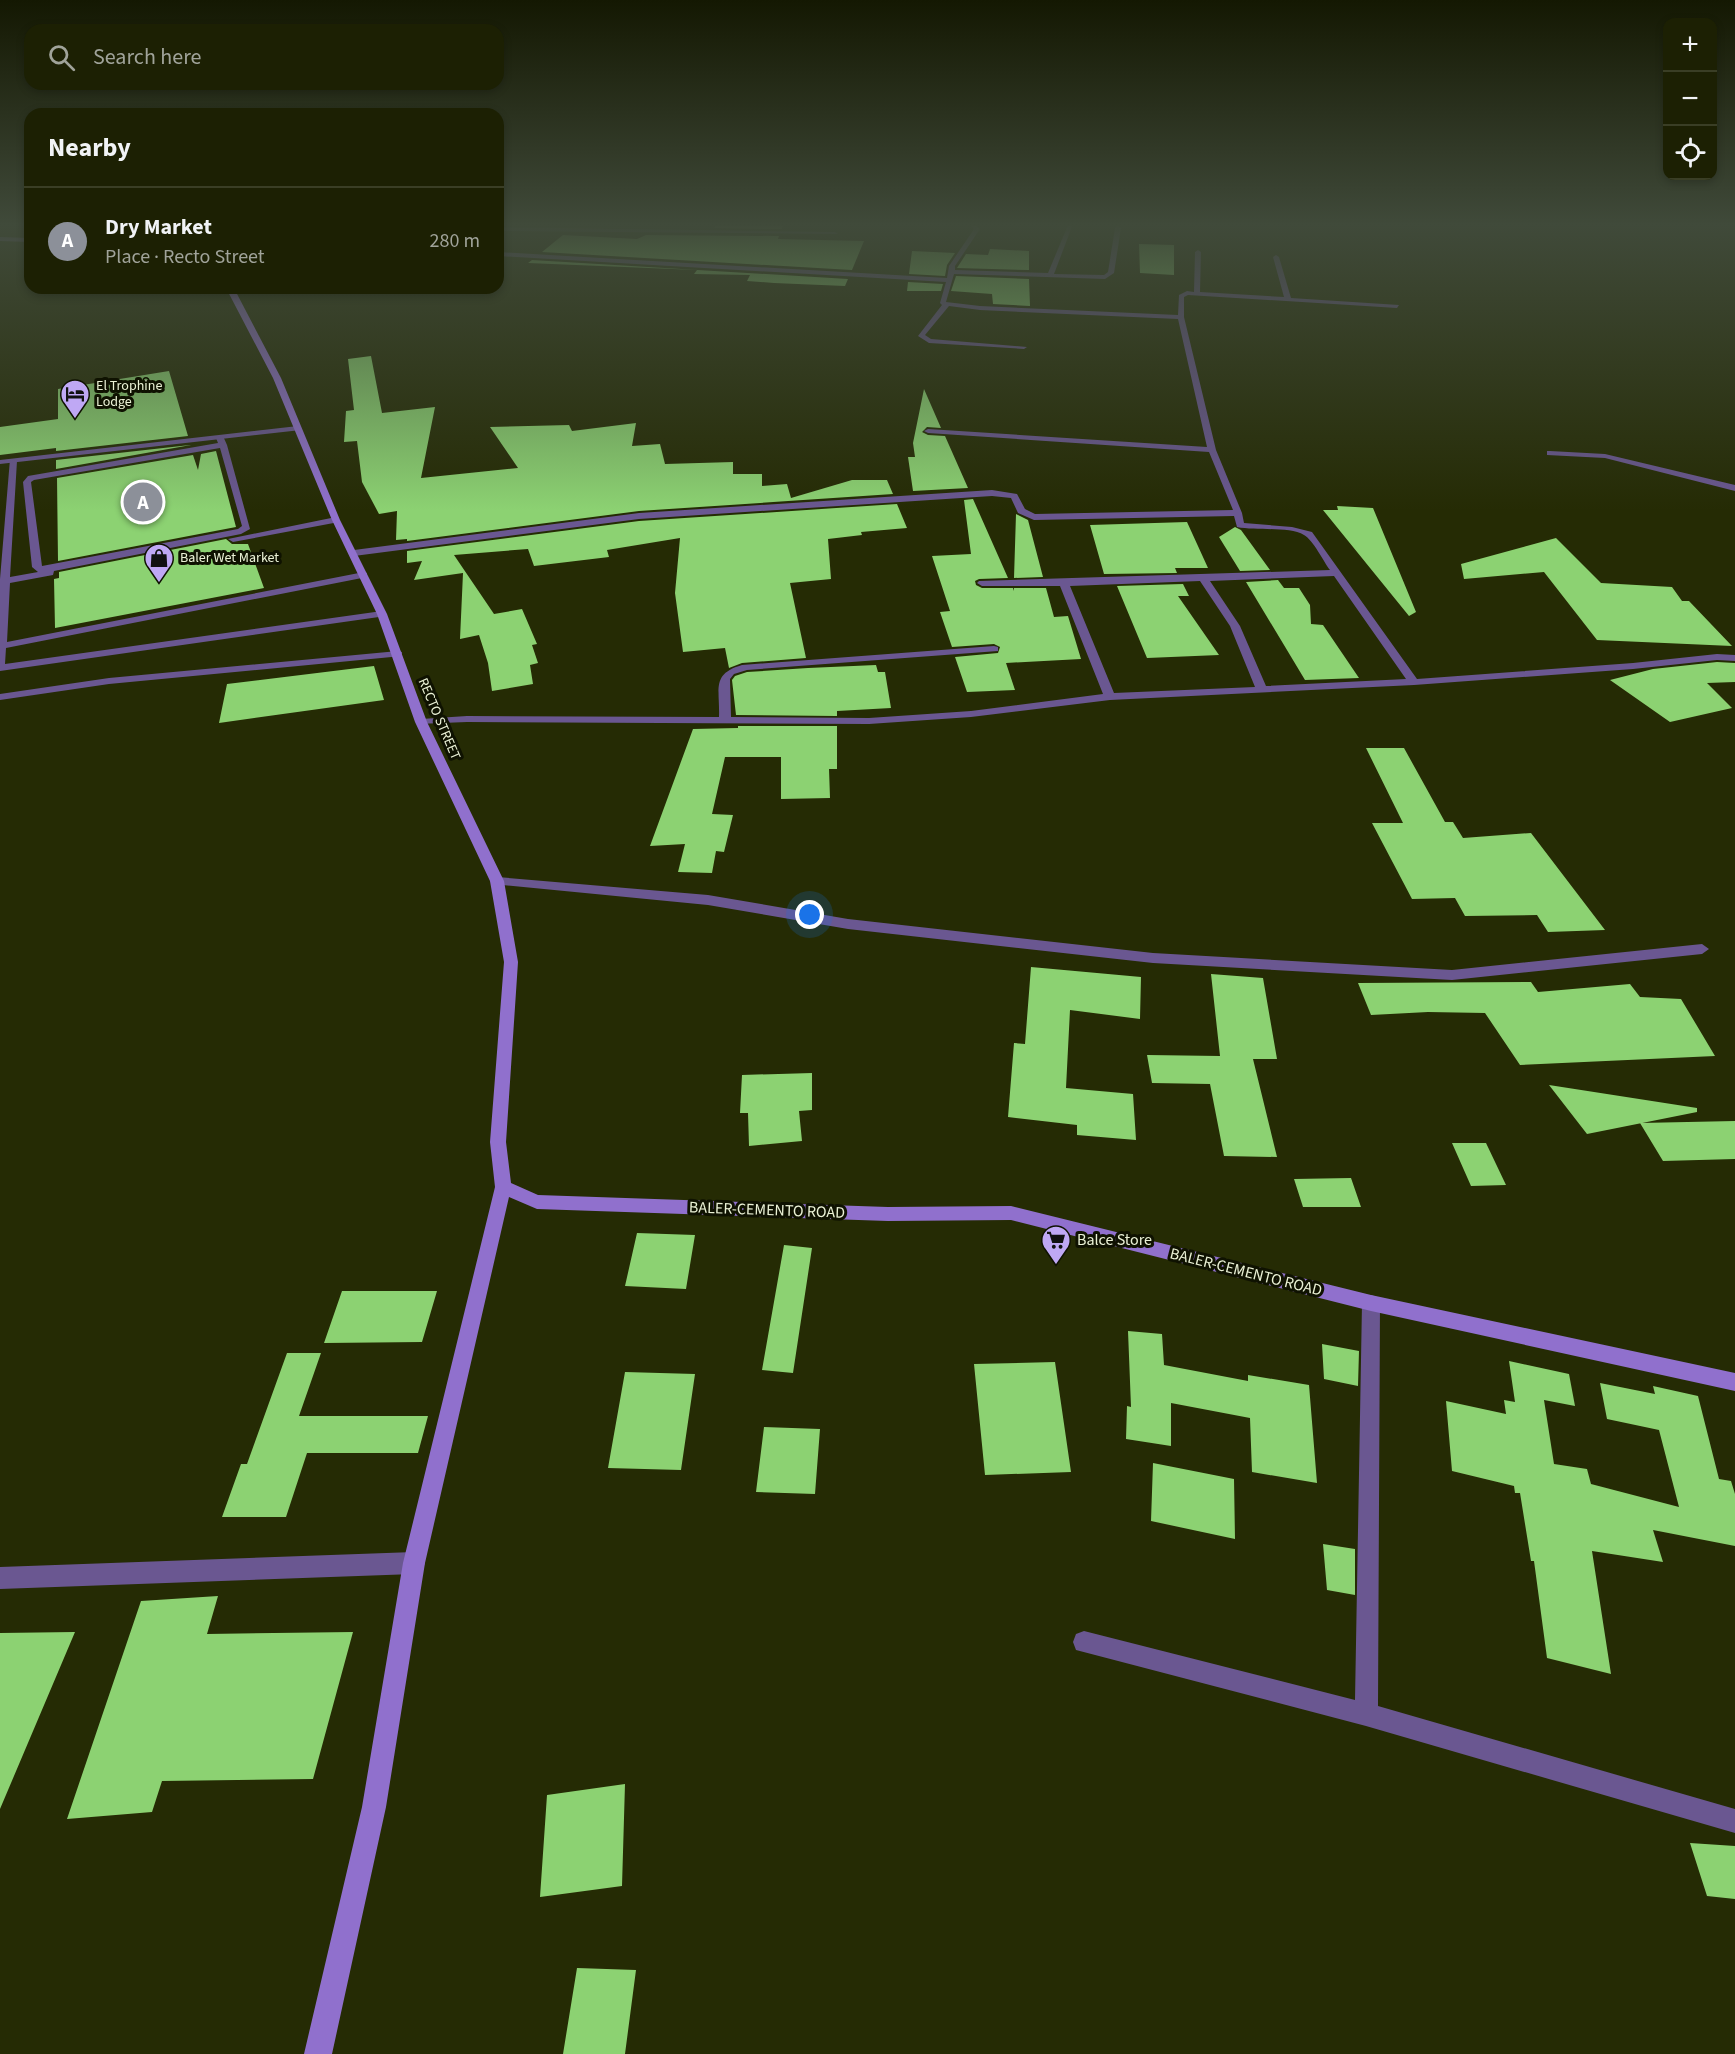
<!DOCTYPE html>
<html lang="en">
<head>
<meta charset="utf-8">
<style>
  :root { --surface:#1c2003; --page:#292d12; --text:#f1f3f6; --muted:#a0a39a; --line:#3a3e25; --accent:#8c9099 }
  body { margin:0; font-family:"Source Sans 3",sans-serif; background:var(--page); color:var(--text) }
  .controls { position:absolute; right:18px; top:18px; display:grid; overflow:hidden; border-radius:12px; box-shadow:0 3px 9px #0003 }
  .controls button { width:54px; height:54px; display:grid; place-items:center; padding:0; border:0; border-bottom:2px solid var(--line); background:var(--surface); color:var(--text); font:30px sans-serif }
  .you { position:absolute; left:810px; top:915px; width:21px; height:21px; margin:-15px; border:4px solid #fff; border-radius:50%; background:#1a73e8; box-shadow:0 0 0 9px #1a73e833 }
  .badge { display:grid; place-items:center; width:39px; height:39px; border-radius:50%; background:var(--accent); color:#fff; font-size:20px; font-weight:700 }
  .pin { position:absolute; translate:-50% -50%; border:3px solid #fff; box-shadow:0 2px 6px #0006 }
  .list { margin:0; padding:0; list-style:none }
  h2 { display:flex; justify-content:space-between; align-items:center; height:78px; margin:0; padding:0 24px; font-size:26px }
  h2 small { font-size:20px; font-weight:400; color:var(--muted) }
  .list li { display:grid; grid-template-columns:39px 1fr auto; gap:18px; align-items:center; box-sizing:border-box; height:108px; padding:0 24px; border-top:2px solid var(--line) }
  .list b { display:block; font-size:22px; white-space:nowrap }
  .list p { margin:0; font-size:20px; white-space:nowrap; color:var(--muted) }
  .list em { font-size:20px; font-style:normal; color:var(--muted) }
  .icon { flex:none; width:33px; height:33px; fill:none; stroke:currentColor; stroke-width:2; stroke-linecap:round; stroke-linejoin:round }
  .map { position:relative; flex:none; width:1735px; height:2054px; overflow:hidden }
  .search { position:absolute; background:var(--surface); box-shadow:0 3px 9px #0003; left:24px; top:24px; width:480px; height:66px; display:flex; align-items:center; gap:15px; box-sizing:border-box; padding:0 21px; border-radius:18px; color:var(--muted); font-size:22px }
  .panel { position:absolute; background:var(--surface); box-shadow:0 3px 9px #0003; left:24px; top:108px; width:480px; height:186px; border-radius:18px }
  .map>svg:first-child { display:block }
  .building { fill:#8cd272 }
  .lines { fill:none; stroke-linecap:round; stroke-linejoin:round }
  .lane { fill:#6a5791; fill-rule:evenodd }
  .street { fill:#6a5791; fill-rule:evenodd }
  .secondary { fill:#9070cd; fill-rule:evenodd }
  .labels { text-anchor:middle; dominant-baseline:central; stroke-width:6; stroke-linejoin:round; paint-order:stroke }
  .far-poi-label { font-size:14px; fill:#ebf2d6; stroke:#0f1201; text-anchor:start }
  .far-street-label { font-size:14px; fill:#ebf2d6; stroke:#0f1201 }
  .street-label { font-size:16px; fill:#ebf2d6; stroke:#0f1201 }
  .poi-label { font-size:16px; fill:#ebf2d6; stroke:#0f1201; text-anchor:start }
</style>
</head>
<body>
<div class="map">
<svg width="1735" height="2054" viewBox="0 0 1735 2054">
  <rect width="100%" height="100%" fill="#252b04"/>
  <path class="building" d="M717,224H783L782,229L714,228Z
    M563,235L637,239L646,235L779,236L778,239L864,241L852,270L542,252Z
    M1139,244L1174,245V275L1140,273Z
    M990,249L1029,251V270L957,268L966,254L988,255Z
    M912,251L955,253L947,265L945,276L909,274Z
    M532,260L848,279L845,286L774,283L747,281L750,275L694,274L697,270L528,263Z
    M956,276L1029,279L1030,306L993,304L992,294L951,291Z
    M908,282L943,284L941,291H907Z
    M371,356L382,413L435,407L421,478L518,468L490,427L569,425L572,431L636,423L632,446L660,444L665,464L733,462V474H762V486L787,484L791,498L852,480H887L893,494L639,511L407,541V539L396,540L397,511L379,514L362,482L357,441L344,442L346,411L354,410L348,359Z
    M169,371L188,436L56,451V448L0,455V427L58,419V389Z
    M924,389L941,428L927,427L922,432L928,435L945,436L968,488L913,491L908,457H915L913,443Z
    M190,445H191L56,469V460Z
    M216,451L236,527L58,561L57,478L193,455L198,470L201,454Z
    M973,499L1008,578L979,579L975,581L976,585L982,588H1013L1014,591V588H1046L1054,617L1068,616L1081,659L1006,663L1015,690L967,692L955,657L998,653L1000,647L994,644L952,647L940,612L950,611L932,556L971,554L964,500Z
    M897,504L907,528L861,532L862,535L828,539L831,579L790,583L806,658L742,663L729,668L725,648L683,652L675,593L680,538L607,550L609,557L534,566L528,549L454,555L494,614L522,609L537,644L532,645L538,663L530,665L533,684L492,691L488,663L479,635L460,639L463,573L414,580L422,561L407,563V551L639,521Z
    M1337,506L1373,508L1416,612L1409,616L1323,510H1338Z
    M1016,514L1028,520L1043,577L1014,578Z
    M1187,522L1208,568H1175L1177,573L1104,574L1090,525Z
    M1235,527L1241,530L1270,570L1240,571L1219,537Z
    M1556,538L1601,583L1672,587L1682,601H1689L1732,646L1597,640L1544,572L1464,579L1461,564Z
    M226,539L232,544H248L264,588L55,628L54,579L59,578V572Z
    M1278,580L1284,588H1299L1310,605L1311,624L1323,625L1359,678L1305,680L1246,582Z
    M1183,584L1189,596H1178L1219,655L1147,658L1117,586Z
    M1717,662L1735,663V682L1707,683L1732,708L1670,722L1610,680L1653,669Z
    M876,665L878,672H885L891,708L837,711V716L736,715L732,680L735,676L747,672L808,668Z
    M374,666L384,700L219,723L227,684Z
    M738,726H837V769H829L830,798L781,799V757H725L712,814L733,815L724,852L716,851L712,873L678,872L685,844L650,846L693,729L738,728Z
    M1366,748H1404L1445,822H1453L1463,838L1531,833L1605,930L1548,932L1537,915L1465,916L1455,898L1412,899L1372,823H1403Z
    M1031,967L1141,977L1140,1019L1070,1010L1066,1088L1133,1094L1136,1140L1077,1135V1125L1008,1117L1014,1043L1025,1044Z
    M1211,974L1263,978L1277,1059H1253L1277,1157L1224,1156L1210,1084L1152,1083L1147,1055L1220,1056Z
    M1531,982L1538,992L1630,984L1640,997L1681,999L1715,1056L1520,1065L1485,1013L1428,1012L1371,1015L1358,983Z
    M812,1073V1110L799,1111L802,1141L749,1146L748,1113H740L742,1075Z
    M1549,1085L1697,1108V1112L1587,1134Z
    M1735,1121V1159L1663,1161L1640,1123Z
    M1452,1143H1486L1506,1185L1471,1186Z
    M1351,1178L1361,1207H1303L1294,1179Z
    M637,1233L695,1235L686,1289L625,1286Z
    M784,1245L812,1248L793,1373L762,1370Z
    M342,1291H437L422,1342L324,1343Z
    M1128,1331L1162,1334L1164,1365L1248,1381V1375L1309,1385L1317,1483L1252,1472L1250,1418L1171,1403V1446L1126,1439L1127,1406L1131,1407Z
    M1322,1344L1359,1351L1358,1386L1324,1379Z
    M287,1353H321L299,1416H428L418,1453H307L286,1517H222L241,1464H247Z
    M1509,1361L1569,1374L1575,1406L1544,1400L1554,1464L1587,1469L1591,1484L1679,1507L1659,1430L1607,1419L1600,1383L1655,1394L1653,1386L1698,1396L1719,1479L1731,1481L1735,1494V1546L1653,1530L1663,1562L1592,1551L1611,1674L1547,1658L1534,1561H1531L1520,1493H1515L1514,1486L1452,1471L1446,1401L1506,1414L1504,1400L1515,1402Z
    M1055,1362L1071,1472L985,1475L974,1364Z
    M625,1372L695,1374L681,1470L608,1468Z
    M764,1427L820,1429L815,1494L756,1492Z
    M1153,1463L1234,1479L1235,1539L1151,1521Z
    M1323,1544L1355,1549V1595L1327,1590Z
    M218,1596L207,1634L353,1632L313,1779L162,1781L152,1812L67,1819L141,1601Z
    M75,1632L0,1809V1633Z
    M625,1784L622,1886L540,1897L547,1795Z
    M1690,1843L1735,1846V1899L1707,1896Z
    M577,1968L636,1970L625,2054H563Z"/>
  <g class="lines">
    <path class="lane" d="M220,436H223L227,445L250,529L241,534L54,571L53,575L10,583L7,642L364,572L367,573V577L6,648L5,664L382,611L386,612V616L0,671V579L10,459L17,461L10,577L38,572L32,567L23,482L28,476L218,443L216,438ZM220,448L242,526L238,529L42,566L31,482L34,480Z
      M336,517L339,518V522L233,542L228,539Z"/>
    <path class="street" d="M969,224H975L980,229L955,266V270L1048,273L1068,225L1073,224L1054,274L1104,275L1108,272L1115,228L1118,226L1121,228L1114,273L1105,279L954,274L946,302L980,306L1178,315L1179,295L1187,291L1194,292L1195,252L1198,250L1201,252L1200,292L1284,297L1273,257L1276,255L1279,257L1291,298L1399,305L1397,308L1188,295L1184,297V317L1216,450L1242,513L1244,523L1292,527L1312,532L1417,679L1633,663L1717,654L1735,655V661L1717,660L1633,669L1414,685L1110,700L971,717L869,724L467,722L417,724V720L421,719L467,716L719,717C720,689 711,674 742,665L994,646L998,647V651L747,670L734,674L730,679L731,717L869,718L971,711L1103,694L1060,586H982L977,583L979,581L1330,570C1323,561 1314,541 1304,535C1289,526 1256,531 1237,527L1234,516L1034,520L1018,513L1011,498L992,496L639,519L354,556L349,553L354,550L639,513L992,490L1017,494L1025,509L1035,514L1233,510L1209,452L928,433L924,431L928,429L1207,447L1178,319L980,310L949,306L925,335L931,339L1027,347L1024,349L929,343L918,336L942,305L940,303L946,282L498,256V252L947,278L949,266L974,229ZM1334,576L1406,679L1266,686L1240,626L1210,581ZM1200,581L1230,626L1255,687L1114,693L1070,586Z
      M498,227L835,232L838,234L498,231Z
      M238,288H247L233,294L230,292Z
      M298,426H301V430L0,464V460Z
      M1550,451L1605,454L1735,485V491L1605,458L1547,455V451Z
      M398,651L402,652V656L109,684L0,700V694L109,678Z
      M497,877L708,895L848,919L1153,953L1452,970L1702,944L1709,949L1702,954L1452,980L1153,963L848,929L708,905L492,884L490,881L492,878Z
      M1371,1295L1377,1297L1380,1303L1378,1706L1735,1809V1833L1366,1726L1076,1650L1073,1642L1076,1634L1084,1631L1355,1700L1362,1303L1365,1297Z
      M414,1552L422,1555L425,1563L422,1571L414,1574L0,1589V1567Z"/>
    <path class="secondary" d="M0,237L30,238V242L0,241Z
      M226,288H232L236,292L281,378L340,520L387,614L427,722L504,881L518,962L506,1142L511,1183L538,1195L888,1207L1011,1206L1371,1295L1735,1373V1391L1371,1311L1011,1220L888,1221L537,1209L509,1197L425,1563L386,1807L332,2054H304L362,1807L403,1563L495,1187L490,1142L504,962L490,881L415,722L377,614L332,520L273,378Z"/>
  </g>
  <linearGradient id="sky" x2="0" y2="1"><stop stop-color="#141802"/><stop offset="0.44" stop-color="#404a3a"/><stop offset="1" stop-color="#404a3a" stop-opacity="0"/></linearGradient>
  <rect width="1735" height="511" fill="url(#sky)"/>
  <defs>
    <g id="hotel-pin" transform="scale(1.5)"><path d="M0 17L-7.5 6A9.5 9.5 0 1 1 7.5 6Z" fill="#bfa8f4" stroke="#0f1201"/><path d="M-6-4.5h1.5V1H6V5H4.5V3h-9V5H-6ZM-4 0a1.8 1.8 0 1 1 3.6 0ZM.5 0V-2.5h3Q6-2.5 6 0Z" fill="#111"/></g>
    <g id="shop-pin" transform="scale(1.5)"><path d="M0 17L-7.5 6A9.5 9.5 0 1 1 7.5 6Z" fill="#bfa8f4" stroke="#0f1201"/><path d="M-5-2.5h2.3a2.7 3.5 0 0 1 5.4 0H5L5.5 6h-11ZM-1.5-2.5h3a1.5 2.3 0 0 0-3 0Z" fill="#111"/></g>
    <g id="supermarket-pin" transform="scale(1.5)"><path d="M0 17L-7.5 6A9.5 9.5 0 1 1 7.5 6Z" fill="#bfa8f4" stroke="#0f1201"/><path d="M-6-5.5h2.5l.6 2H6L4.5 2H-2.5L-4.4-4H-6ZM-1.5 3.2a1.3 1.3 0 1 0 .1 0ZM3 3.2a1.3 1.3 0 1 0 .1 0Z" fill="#111"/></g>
  </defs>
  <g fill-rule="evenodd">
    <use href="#hotel-pin" x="75" y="394"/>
    <use href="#shop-pin" x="159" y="558"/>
    <use href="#supermarket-pin" x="1056" y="1240"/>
  </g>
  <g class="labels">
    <g class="far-poi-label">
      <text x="96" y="386">El Trophine<tspan x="96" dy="16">Lodge</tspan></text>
      <text x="180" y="558">Baler Wet Market</text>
    </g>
    <g class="far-street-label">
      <text transform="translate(439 719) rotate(67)">RECTO STREET</text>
    </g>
    <g class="street-label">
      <text transform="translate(767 1210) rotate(2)">BALER-CEMENTO ROAD</text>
      <text transform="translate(1246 1272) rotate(14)">BALER-CEMENTO ROAD</text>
    </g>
    <g class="poi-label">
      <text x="1077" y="1240">Balce Store</text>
    </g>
  </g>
</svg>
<div class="controls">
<button>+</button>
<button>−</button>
<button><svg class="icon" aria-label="locate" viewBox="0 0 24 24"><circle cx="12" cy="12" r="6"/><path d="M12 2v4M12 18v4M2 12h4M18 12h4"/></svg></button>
</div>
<div class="you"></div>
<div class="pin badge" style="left:143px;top:502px">A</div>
<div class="search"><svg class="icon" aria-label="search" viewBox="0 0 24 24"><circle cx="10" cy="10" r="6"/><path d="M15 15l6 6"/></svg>Search here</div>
<section class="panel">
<h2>Nearby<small></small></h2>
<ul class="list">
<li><span class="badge">A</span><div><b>Dry Market</b><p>Place · Recto Street</p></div><em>280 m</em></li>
</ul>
</section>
</div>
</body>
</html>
